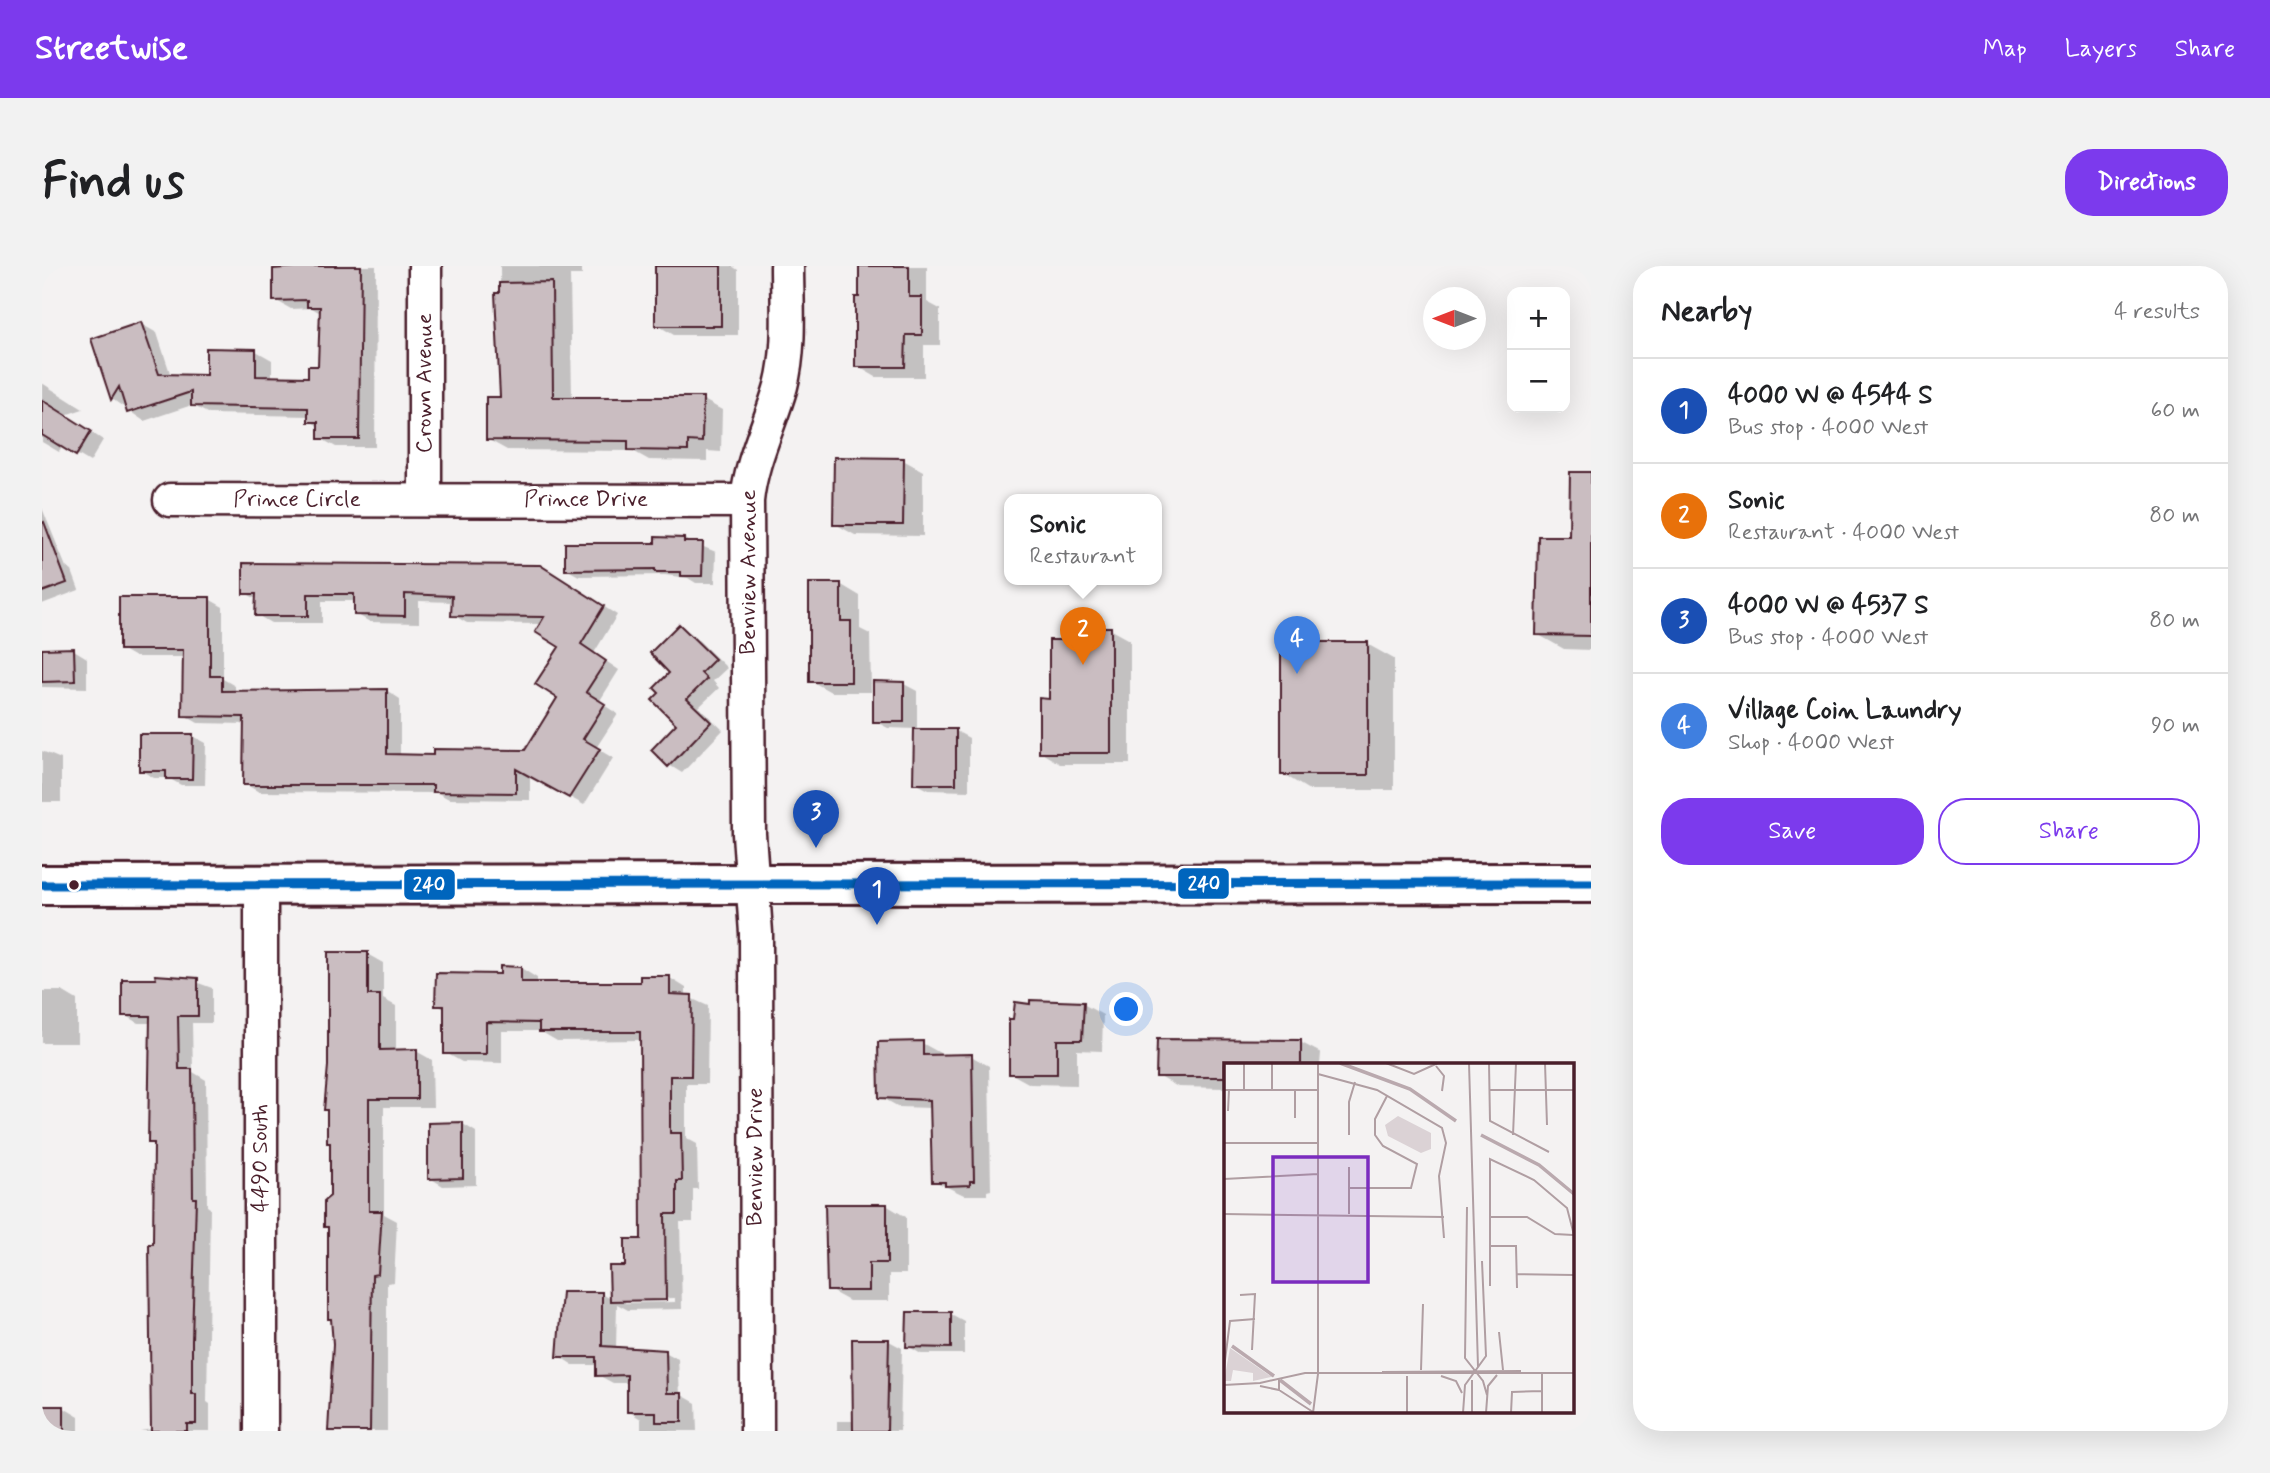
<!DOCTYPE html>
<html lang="en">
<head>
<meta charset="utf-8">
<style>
  :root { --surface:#fff; --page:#f2f2f2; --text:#202124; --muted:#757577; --line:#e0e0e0; --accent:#7c3aed }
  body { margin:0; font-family:Mynerve,sans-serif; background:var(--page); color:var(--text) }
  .controls { position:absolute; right:21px; top:21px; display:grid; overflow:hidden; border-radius:14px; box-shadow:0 7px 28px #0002 }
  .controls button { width:63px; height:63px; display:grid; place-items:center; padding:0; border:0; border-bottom:2px solid var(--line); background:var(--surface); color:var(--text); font:35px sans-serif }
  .compass { position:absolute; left:1381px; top:21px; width:63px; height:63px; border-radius:50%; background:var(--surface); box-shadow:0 7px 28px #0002; rotate:270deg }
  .you { position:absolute; left:1085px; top:744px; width:24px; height:24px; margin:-18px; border:5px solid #fff; border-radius:50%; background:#1a73e8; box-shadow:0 0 0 10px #1a73e833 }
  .badge { display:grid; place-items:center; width:46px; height:46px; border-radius:50%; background:var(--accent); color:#fff; font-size:23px; font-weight:700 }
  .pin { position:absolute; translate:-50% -58px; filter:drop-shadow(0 2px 4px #0008) }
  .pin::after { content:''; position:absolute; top:37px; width:24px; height:21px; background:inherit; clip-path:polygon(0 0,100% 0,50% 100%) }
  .popup { position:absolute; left:962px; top:228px; width:158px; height:91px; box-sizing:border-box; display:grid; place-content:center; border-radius:14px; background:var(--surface); filter:drop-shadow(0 2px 5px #0005); font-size:23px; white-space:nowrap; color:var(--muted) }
  .popup b { font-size:26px; color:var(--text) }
  .popup::after { content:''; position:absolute; left:50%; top:100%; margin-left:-14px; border:14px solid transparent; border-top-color:var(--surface) }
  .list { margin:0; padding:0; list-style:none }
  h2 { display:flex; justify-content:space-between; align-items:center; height:91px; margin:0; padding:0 28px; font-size:30px }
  h2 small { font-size:23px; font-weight:400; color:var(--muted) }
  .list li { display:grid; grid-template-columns:46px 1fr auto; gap:21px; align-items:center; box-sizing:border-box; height:105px; padding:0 28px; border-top:2px solid var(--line) }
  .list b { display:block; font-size:26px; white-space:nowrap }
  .list p { margin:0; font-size:23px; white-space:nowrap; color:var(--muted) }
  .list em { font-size:23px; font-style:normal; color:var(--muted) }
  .actions { display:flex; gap:14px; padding:21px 28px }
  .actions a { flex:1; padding:16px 0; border:2px solid var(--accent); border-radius:28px; text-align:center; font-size:24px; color:var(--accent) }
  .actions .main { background:var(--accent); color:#fff }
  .map { position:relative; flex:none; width:1549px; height:1165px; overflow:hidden; border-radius:28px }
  header { display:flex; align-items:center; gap:42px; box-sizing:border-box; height:98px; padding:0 35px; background:var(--accent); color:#fff }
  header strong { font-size:33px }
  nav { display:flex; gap:38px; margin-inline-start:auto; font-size:24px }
  .intro { display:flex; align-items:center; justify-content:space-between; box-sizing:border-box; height:168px; padding:0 42px }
  h1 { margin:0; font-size:49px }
  .button { padding:18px 32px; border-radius:28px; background:var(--accent); color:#fff; font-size:24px; font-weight:700 }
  main { display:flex; gap:42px; padding:0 42px }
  aside { flex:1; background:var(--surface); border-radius:28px; box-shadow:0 7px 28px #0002 }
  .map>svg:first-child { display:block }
  .shadow { fill:#0003; fill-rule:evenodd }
  .building { fill:#cabdc1; stroke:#4a1f2b; stroke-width:2 }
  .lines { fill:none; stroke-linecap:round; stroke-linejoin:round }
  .minor-casing { stroke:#4a1f2b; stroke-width:37 }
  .tertiary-casing { stroke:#4a1f2b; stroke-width:44 }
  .minor { stroke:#fff; stroke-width:32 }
  .tertiary { stroke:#fff; stroke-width:38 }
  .bus-1-casing { stroke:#fff; stroke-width:14 }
  .bus-1 { stroke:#0065bd; stroke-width:9 }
  .bus-dot { fill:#4a1f2b; stroke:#fff; stroke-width:2.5 }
  .labels { text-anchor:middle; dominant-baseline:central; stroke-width:6; stroke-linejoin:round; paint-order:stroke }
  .street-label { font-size:23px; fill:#4a1f2b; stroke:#fff }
  .inset-river { fill:none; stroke:#baa9ae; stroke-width:3.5 }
  .inset-road { fill:none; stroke:#b09ea2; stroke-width:2 }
  .view { fill:#7b2cbf; fill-opacity:0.15; stroke:#7b2cbf; stroke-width:3.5 }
  .inset-edge { fill:none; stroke:#4a1f2b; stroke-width:3.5 }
  .line-badge { stroke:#fff; stroke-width:2.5 }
  .badge-label { font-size:19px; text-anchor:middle; font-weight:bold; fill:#fff }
</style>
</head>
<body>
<header>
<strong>Streetwise</strong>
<nav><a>Map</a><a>Layers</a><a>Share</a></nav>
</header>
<div class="intro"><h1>Find us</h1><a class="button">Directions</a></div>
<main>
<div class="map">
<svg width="1549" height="1165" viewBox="0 0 1549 1165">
  <rect width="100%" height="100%" fill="#f4f2f2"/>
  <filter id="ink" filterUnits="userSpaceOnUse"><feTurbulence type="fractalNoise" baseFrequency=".0143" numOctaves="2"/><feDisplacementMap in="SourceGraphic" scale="14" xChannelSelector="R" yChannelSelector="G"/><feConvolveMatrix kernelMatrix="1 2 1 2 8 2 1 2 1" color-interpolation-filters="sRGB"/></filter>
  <g filter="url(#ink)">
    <path class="shadow" d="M267,0H334L333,181H294L278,172V161L268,155V150L167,148L150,139L102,155L70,133L51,74L99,58L115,67L129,110L166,111L214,85L230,94V112L268,113L278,102L280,48L270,42L249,43L233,34Z
      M458,0H540V9H528L530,133H660L680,144L679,186L665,185V195L607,194L591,185L465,184L445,173L459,133Z
      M615,0H690L696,4V69H632L615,59Z
      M817,0H885V36L898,43V79H882V111H834L815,100Z
      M0,117L41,143L23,149L61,174L48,196L21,180L17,186L0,176Z
      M861,194L881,205V270L813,269L793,258Z
      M0,242L24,301L30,305L37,324L0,338Z
      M1549,242V384L1522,383L1495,368L1529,271Z
      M642,273L674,286L673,317H654L646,312L623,309L537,310L524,303Z
      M512,309L575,349L552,387L577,404L557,436L576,448L554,482L571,492L542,539L488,509V534L407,533L396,527L217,526L203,518L204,458L156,457L142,449L143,391H93L79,383L167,333L181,341V413L193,420V427L344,424L358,433V490L484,486L518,432L519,381L500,358L425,357L411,349V336L377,335V357L328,356L314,348V335H280V357H229L215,349L216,334L203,327Z
      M798,318L818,330V363L828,368L829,426H789L769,415Z
      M637,360L650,368L685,402L671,415L677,422L657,441L681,464L640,507L627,499L637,458L619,427L629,407Z
      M1068,363L1088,374V498H1018L998,486L1037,376Z
      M1325,378L1352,393V524H1267L1241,508Z
      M32,384L45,392V422L0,421V386Z
      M862,418L875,425V464L914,465L927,472V525L886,524L872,517L873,463L846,462L832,455Z
      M151,470L164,477L163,519H139L126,512H112L98,504Z
      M0,485L19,493V536H0Z
      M325,688L341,697V733L354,740V785H374L390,794L391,841H342V948L355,955L352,1016L345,1017V1165H287L293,1077L288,963L283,960Z
      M479,702L495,712V718H600L628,712L644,722V730L666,740L665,818H644V872L655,878L656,923H651V956H638L640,1043L586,1044L575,1038L574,1082L621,1085L636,1093L638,1128L654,1137L655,1165H599V1153L586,1145V1117H571L556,1109V1099H531L517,1090L560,1028L569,1033L601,975L600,774L515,775L498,765H460V797L420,796L404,787V744L395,739ZM633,1032V1036L583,1037V1033Z
      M140,711L170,722V757H150L151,806L164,814L165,940L168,942L165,1136L168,1138V1165H98L110,1163L114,879L108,876L110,757H96L82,749V714Z
      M0,725H20L35,734V777H0Z
      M1041,738L1061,749L1060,785L1035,784V819L988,818L968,807Z
      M1258,776L1279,787L1278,799H1183V822L1136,821L1116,810Z
      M880,777L898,787V791L929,790L947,800L949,924L945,925V929H922L892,915L890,842L857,841L839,831Z
      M421,858L434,866V919L401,920L388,912Z
      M844,939L864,951V1008H847V1035H807L787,1024Z
      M867,1047L909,1048L922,1055V1088H879L866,1080Z
      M812,1075H847L860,1082L858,1165H795V1155H813Z
      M0,1142H22L37,1151V1165H0Z"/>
    <path class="building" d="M265,0H319L317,173H276V156H266V142L149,140V126L85,147L77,121L69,134L49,73L99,56L117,108L164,109V82L214,83V110L266,111V100H276L278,41H265V34L231,35V3Z
      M613,0H679V60H613Z
      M817,0H867V31H880V69H864L863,101H813V31H817Z
      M510,16L511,131H661L660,176L646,175V185L586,184V175L444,174V131H458L453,27H457V17Z
      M0,134L49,165L34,190L0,169Z
      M792,191L862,192L861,259H791Z
      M1528,206H1549V370L1494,369L1496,270H1527Z
      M2,256L25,317L0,326V257Z
      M613,271L642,272V276H661L660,310H639V306H613V303L523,304V277H613Z
      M201,297L498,299L562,340L539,378L564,395L544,426L563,438L541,473L558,483L527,532L474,503V527L391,526V519H201L202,451L140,450L141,384H77V331H168V410H180V425L345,423V488L391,489V483L483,484L515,432L493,418L517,381L493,366L502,351L409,350L410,330L363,328V350L312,349V328H266V350H213L214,328H201Z
      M767,317H799V355H809V416H767Z
      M637,358L673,393L659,407L665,413L645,433L669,456L626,501L609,484L634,458L610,434L617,427L612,422L627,407L608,387Z
      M1035,361H1069V487H997V432L1007,433V374H1035Z
      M1239,376H1326V509H1239Z
      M32,382L33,415L0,416V383Z
      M831,415L862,416V456H831Z
      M872,463H914V518H871Z
      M97,468H151L150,513H124V505H97Z
      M286,686H326V729H338V784L375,783V833H327V945H340L336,1008L330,1009L328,1165H286L291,1078L289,1053H286V961H282V935L288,930V877H285V844H282L286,800Z
      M458,700L479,701V716H598V710H628V728L650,729L649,810H628V867H639L640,915H635V948H623L624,1034L568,1035L567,1000H583V973H599L598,766H497V757L444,756V788H402V740H393L394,707L458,708Z
      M113,709L156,712V750H136L137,803H150L151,932H154L150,1074V1128H154V1158H145V1165H109L107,978H111L112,877H106L108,750H80V713H114Z
      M988,734L1042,736L1040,774H1015V808H967V753H971L973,736L988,738Z
      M1115,773L1259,774V799H1183V811H1114Z
      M881,775V789L930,788L932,915H928V919L903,920V916H890L888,834L837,832L836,776Z
      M421,856V912L386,913V857Z
      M783,938H845V997H827V1025H785Z
      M520,1026H560V1080L624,1084L625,1127H640V1156H614V1146H585V1109L554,1110V1091H515Z
      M865,1046H909V1082L864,1081Z
      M810,1073H847L845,1165H811Z
      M0,1140H22V1165H0Z"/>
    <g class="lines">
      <g class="minor-casing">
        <path id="minor" d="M383,0V233
          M128,234L705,235
          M219,1165V620
          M715,1165L714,667L707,568L705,235C709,194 728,159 739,120C749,82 745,39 745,0"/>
      </g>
      <g class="tertiary-casing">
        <path id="tertiary" d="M0,619L1549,617"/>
      </g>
      <use href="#minor" class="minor"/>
      <use href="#tertiary" class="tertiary"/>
      <g class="bus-1-casing">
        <path id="bus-1" d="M0,619L1549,617"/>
      </g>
      <use href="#bus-1" class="bus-1"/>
    </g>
  </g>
  <circle class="bus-dot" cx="32" cy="619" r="6"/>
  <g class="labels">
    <g class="street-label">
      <text transform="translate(383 117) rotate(-90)">Crown Avenue</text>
      <text x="255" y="234">Prince Circle</text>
      <text x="544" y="234">Prince Drive</text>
      <text transform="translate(707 306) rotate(-90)">Benview Avenue</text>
      <text transform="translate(714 891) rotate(-90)">Benview Drive</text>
      <text transform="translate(219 892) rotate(-90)">4490 South</text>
    </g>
  </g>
  <g transform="translate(1182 797)">
    <rect width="350" height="350" fill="#f4f2f2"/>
    <path d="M174,53L207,70V86L197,90L164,73L161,62ZM6,285L45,312L51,313L29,318V310L9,307L7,318H0Z" fill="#dbd2d5"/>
    <path class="inset-river" d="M116,0L186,26L232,58M257,72L315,102L350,131M8,283L50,313M56,317L87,341"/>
    <path class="inset-road" d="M20,0V27M48,0V27M162,0L190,11L214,0M245,0L254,304M265,0L266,58L325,89M321,0L323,62M212,3L220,13L218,28M94,11L153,27L218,65L222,80L215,113L220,175M0,27H94M265,27H350M4,48L5,27M71,55V27M125,72V39L131,19M289,72L292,0M0,80H94M0,116L94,111M125,125H187L193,101L159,83L151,72V56L163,33M243,144L241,295L259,318L263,332M0,151L220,154M125,151V104M266,154H303L331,171L349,172M265,183H292L293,225M292,211L350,212M266,223V96L310,117L343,145L350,172M16,232L31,231L28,287M275,269L279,307M0,305L6,258L31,256M197,307L199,241M158,309L297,308M183,313V350M217,313L232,318L238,330M0,322L36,320L81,310H350M36,323L55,327V316M55,327L89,349M89,350L94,311V0M239,350L241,322L262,293L258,198M248,350V317M262,350L264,323L273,312M287,350L288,329L318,328M318,350V310"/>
    <path class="view" d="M49,94H144V219H49Z"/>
    <rect width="350" height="350" class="inset-edge"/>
  </g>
  <g class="line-badge">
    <rect x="1135" y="601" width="53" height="33" rx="7" fill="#0065bd"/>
    <rect x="361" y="602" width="53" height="33" rx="7" fill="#0065bd"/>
  </g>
  <g class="badge-label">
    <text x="1162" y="624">240</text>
    <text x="387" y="625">240</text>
  </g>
</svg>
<div class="controls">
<button>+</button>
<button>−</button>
</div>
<svg class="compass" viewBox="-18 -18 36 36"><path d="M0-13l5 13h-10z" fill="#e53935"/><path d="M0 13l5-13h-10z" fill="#757577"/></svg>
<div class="you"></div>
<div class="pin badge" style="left:835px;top:659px;background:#1a4fb4">1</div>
<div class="pin badge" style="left:1041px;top:399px;background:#e8710a">2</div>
<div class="popup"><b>Sonic</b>Restaurant</div>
<div class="pin badge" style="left:774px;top:582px;background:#1a4fb4">3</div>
<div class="pin badge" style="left:1255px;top:408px;background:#3f7fe0">4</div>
</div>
<aside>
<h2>Nearby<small>4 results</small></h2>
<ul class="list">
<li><span class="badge" style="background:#1a4fb4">1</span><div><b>4000 W @ 4544 S</b><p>Bus stop · 4000 West</p></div><em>60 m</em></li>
<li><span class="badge" style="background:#e8710a">2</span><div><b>Sonic</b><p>Restaurant · 4000 West</p></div><em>80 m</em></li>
<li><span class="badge" style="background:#1a4fb4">3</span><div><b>4000 W @ 4537 S</b><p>Bus stop · 4000 West</p></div><em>80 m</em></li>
<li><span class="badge" style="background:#3f7fe0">4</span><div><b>Village Coin Laundry</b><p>Shop · 4000 West</p></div><em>90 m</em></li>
</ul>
<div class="actions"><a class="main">Save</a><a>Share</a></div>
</aside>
</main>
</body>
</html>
